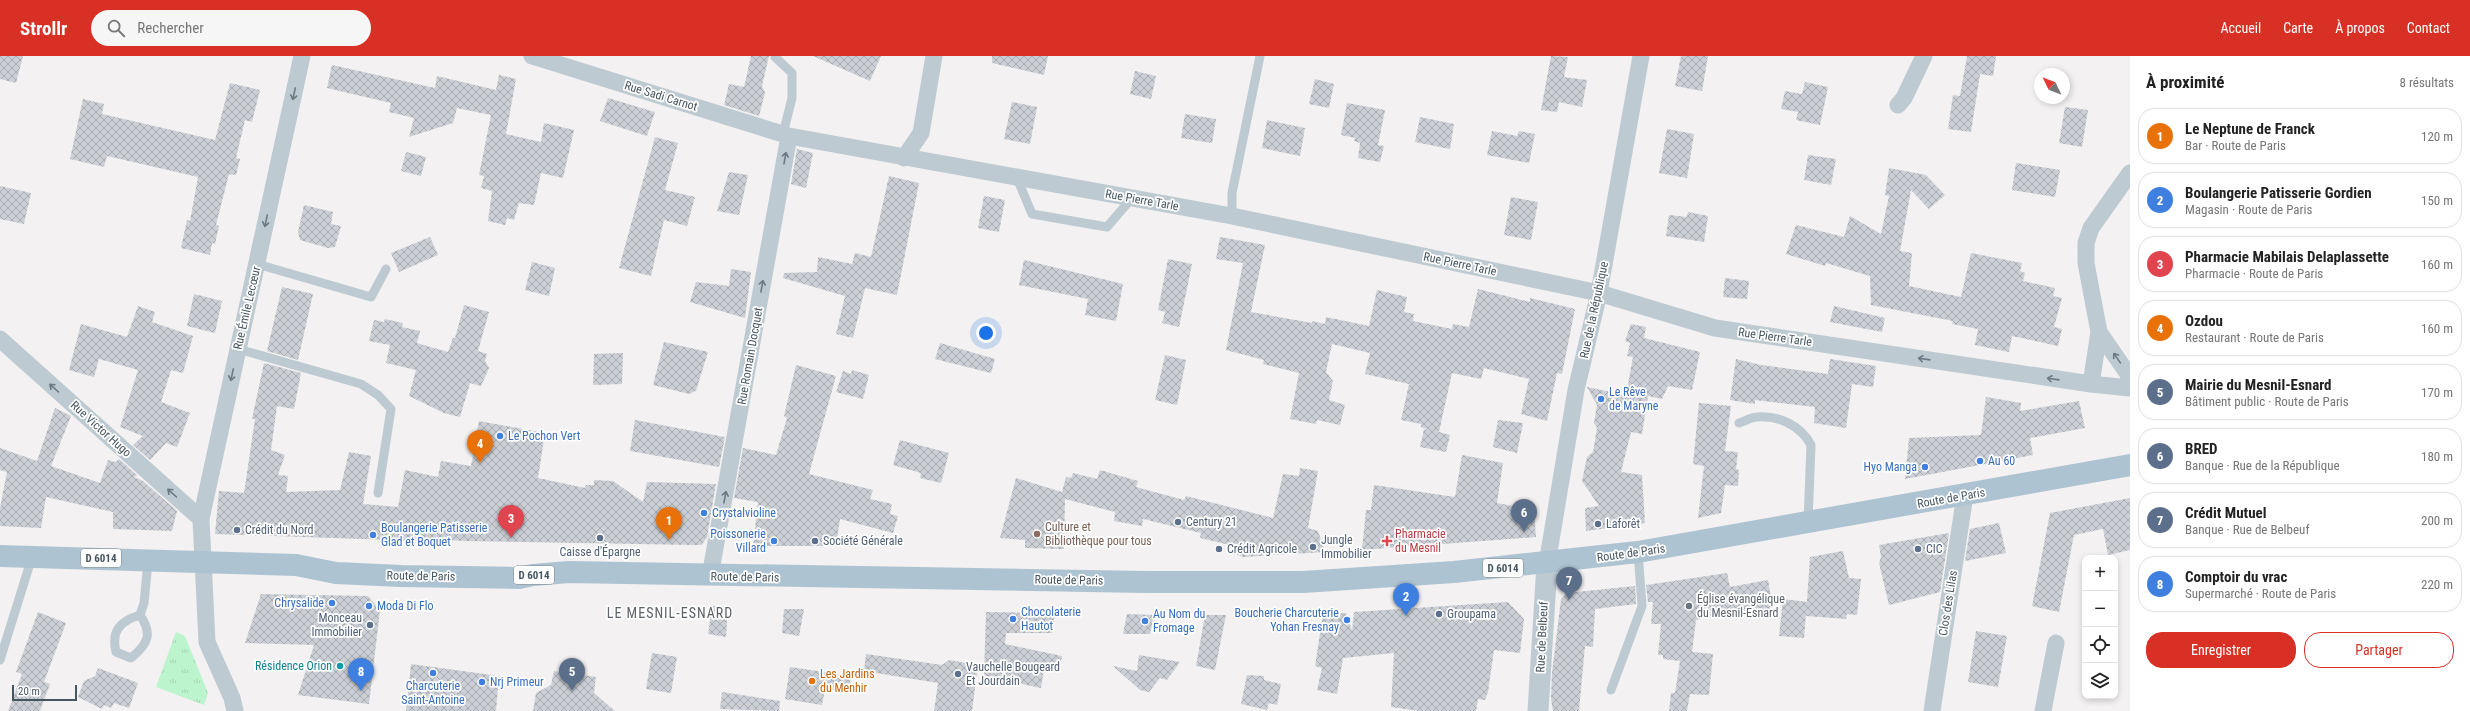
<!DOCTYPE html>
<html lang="fr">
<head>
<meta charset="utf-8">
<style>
  :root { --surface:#fff; --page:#f6f6f6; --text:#222; --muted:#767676; --line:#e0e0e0; --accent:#d93025 }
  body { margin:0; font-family:"Roboto Condensed",sans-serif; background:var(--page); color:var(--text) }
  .controls { position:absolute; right:12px; bottom:12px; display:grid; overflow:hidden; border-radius:8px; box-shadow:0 2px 6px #0003 }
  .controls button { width:36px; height:36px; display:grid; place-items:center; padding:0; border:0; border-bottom:1px solid var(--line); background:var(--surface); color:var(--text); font:20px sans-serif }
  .compass { position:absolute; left:2034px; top:12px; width:36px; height:36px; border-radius:50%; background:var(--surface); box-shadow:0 2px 6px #0003; rotate:313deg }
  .scale { position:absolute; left:12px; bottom:10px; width:65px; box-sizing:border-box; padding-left:4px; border:2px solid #465661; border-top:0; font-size:11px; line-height:14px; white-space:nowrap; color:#465661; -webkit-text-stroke:3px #fff; paint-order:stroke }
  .you { position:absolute; left:986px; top:277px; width:14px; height:14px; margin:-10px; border:3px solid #fff; border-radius:50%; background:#1a73e8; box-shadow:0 0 0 6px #1a73e833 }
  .badge { display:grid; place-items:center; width:26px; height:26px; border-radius:50%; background:var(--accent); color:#fff; font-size:13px; font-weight:700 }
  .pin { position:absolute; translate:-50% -33px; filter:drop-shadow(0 1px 2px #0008) }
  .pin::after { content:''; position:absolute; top:21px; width:14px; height:12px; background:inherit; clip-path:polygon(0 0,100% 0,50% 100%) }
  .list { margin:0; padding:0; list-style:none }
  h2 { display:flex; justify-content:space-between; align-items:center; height:52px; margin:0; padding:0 16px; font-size:17px }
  h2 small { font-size:13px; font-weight:400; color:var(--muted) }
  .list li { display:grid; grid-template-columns:26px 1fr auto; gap:12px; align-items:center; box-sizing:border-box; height:56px; margin:0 8px 8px; padding:0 8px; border:1px solid var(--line); border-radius:16px }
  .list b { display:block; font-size:15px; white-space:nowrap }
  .list p { margin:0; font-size:13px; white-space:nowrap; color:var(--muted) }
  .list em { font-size:13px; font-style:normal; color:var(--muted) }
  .actions { display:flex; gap:8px; padding:12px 16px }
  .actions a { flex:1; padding:9px 0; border:1px solid var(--accent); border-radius:16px; text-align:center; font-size:14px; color:var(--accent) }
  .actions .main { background:var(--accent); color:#fff }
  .icon { flex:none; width:22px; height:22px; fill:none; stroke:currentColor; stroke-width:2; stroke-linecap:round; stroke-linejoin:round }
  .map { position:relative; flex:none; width:2130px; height:655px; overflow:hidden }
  header { display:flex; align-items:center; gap:24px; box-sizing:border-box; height:56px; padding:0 20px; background:var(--accent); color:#fff }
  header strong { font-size:19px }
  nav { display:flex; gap:22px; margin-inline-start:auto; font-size:14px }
  .search { width:280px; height:36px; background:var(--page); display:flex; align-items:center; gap:10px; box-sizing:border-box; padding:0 14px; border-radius:22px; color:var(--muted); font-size:15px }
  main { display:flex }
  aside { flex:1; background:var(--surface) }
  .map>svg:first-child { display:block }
  .park { fill:url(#park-tufts) }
  .building { fill:url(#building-cross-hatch) }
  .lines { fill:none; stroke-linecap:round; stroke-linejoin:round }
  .service { stroke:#bdcad2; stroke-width:9 }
  .minor { stroke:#bdcad2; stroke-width:17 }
  .tertiary { stroke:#bdcad2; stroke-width:21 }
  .primary { stroke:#aec3d2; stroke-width:22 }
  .oneway { stroke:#6a7983 }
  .shop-dot { fill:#3f7fe0; stroke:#fff; stroke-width:1.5 }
  .service-dot { fill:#5c6f8a; stroke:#fff; stroke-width:1.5 }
  .education-dot { fill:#8d6e63; stroke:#fff; stroke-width:1.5 }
  .health-dot { fill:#e0444e; stroke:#fff; stroke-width:1.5 }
  .worship-dot { fill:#6b7280; stroke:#fff; stroke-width:1.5 }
  .culture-dot { fill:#0f9aa8; stroke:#fff; stroke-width:1.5 }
  .food-dot { fill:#e8710a; stroke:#fff; stroke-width:1.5 }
  .labels { text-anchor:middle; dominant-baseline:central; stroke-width:3.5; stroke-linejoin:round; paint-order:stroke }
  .shield { fill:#fff; stroke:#7e8990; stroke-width:1 }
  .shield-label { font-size:11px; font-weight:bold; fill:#465661 }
  .street-label { font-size:12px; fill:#465661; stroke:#fff }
  .shop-label { font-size:12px; fill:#366cbe; stroke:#fff; text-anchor:start }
  .service-label { font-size:12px; fill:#4e5e75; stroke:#fff; text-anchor:start }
  .education-label { font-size:12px; fill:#785e54; stroke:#fff; text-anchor:start }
  .health-label { font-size:12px; fill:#be3a42; stroke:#fff; text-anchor:start }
  .worship-label { font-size:12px; fill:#5b616d; stroke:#fff; text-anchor:start }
  .culture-label { font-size:12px; fill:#0d838f; stroke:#fff; text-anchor:end }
  .food-label { font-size:12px; fill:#c56008; stroke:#fff; text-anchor:start }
  .quarter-label { font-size:14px; letter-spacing:1px; fill:#5c6267; stroke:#fff }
</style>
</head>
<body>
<header>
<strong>Strollr</strong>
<div class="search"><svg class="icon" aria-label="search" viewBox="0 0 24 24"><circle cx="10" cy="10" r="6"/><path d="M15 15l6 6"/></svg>Rechercher</div>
<nav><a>Accueil</a><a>Carte</a><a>À propos</a><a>Contact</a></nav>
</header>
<main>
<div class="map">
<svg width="2130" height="655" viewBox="0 0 2130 655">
  <defs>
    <pattern id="park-tufts" width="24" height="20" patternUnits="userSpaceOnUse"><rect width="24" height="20" fill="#bcf4cd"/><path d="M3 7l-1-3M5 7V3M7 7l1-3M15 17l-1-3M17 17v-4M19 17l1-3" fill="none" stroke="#a3d3b3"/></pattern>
    <pattern id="building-cross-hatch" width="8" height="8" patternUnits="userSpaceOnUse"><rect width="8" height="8" fill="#ccd0d6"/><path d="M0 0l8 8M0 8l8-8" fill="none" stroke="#a7acb1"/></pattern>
  </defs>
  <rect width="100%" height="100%" fill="#f3f1f1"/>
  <path class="park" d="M176,576L185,580L208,637L204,649L156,631Z"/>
  <path class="building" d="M0,0H23L16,27L0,23Z
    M751,0H769L762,30L765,37L759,60L724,49L729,28L744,31Z
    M813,0H881L870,25Z
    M992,0H1048L1044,19L992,7Z
    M1551,0L1568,1L1564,21L1587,24L1582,51L1559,46L1557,56L1541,54Z
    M1681,0H1708L1702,35L1675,30Z
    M1967,0H1996L1993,20L1980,18L1971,76L1948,73L1953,39L1960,40Z
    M332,9L435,32L437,20L496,34L499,19L516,23L506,78L541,86L544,67L574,74L563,122L541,117L534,149L519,147L514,164L507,162L505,169L488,165L492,135L481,132L484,120L479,119L491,59L457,52L453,67L409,81L414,62L389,56L391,47L327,32Z
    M1135,15L1156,20L1151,43L1130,38Z
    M1315,23L1334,28L1329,52L1309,48Z
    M1805,26L1828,31L1820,69L1796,64L1798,56L1781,53L1785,35L1802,38Z
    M230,27L260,34L252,66L245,64L236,102L240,103L236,119L229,118L216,169L219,170L215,188L212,187L210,199L181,192L187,164L190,165L198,121L107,100L104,111L70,103L83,43L104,48L102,58L215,84Z
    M608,42L655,56L647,80L600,65Z
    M1012,46L1037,51L1030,88L1004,83Z
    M1347,47L1385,54L1378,89L1384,90L1380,106L1358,102L1360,87L1354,85L1355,82L1341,79Z
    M2065,51L2088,54L2082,91L2059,87Z
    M1185,58L1216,63L1212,87L1181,82Z
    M1420,61L1454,68L1450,93L1415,86Z
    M1267,64L1305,72L1300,100L1262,92Z
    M1667,73L1694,78L1687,122L1659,117Z
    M1492,75L1517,80L1519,75L1535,78L1529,107L1487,99Z
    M655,81L678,87L665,134L695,141L687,170L664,164L651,220L619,212Z
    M797,93L813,97L806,132L791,128Z
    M406,96L426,101L421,120L401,115Z
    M1808,99L1836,103L1831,129L1804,124Z
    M2016,107L2060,114L2055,141L2012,134Z
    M1889,112L1926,119L1945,139L1929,153L1911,134L1900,195L1912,197L1909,230L1961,241L1971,197L2022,207L2020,215L2025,217L2023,225L2055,232L2053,240L2062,242L2054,271L2062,273L2058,290L2012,280L2009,296L1975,289L1978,273L1952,268L1953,265L1871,249L1870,220L1826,207L1825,210L1786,198L1796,169L1844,181L1850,160L1881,178L1889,140L1885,139Z
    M729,116L748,119L739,159L717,155Z
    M889,120L919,127L897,239L865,232L853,282L836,278L845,240L783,222L784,217L817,216L818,201L852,208L855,197L871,201Z
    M0,130L31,137L24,168L0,163Z
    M984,140L1005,144L999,176L978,172Z
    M1511,141L1538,146L1531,184L1504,179Z
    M304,149L333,156L331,168L341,170L335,191L328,192L300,184L298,176Z
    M1688,156L1708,160L1704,186L1666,180L1669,159L1687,161Z
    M430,181L438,199L399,216L391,197Z
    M1220,181L1265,189L1251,256L1312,267V265L1325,268L1326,261L1369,270L1377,234L1407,241L1404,256L1414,258L1413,265L1452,273L1453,268L1469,271L1478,233L1530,246V242L1575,253L1562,318L1557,317L1547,365L1521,358L1529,323L1484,312L1481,323L1452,317L1439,376L1450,379L1446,396L1420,391L1424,373L1429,374L1421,371V368L1401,364L1409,328L1365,318L1370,297L1332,288L1326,316L1333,325L1329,344L1345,349L1340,369L1317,364L1316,368L1290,363L1299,317L1263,308L1264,304L1226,294L1243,207L1216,203Z
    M1168,203L1192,208L1179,271L1162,267L1165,256L1158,254Z
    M1024,204L1123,228L1116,265L1085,259L1088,243L1019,229Z
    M532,206L555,212L549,240L525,234Z
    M731,213L751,216L745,262L690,246L696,226L729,230Z
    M1725,222L1749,225L1747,243L1723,241Z
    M282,231L313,238L298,304L267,295Z
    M194,238L222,245L215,277L187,270Z
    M464,249L489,256L478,295L487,298L485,305L489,312L481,330L470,327L460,361L444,357L409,340L416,314L386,307L390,289L369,285L374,264L384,266L385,263L403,267L402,271L420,275L417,287L448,296L453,282H455Z
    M138,250L155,256L152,266L193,280L183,317L171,314L161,346L190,357L177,391L166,387L150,404L133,389L143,380L120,371L138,314L99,303L94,321L69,314L81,268L127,281Z
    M1834,250L1885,262L1882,276L1830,266Z
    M1631,268L1646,271L1644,282L1700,296L1692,334L1668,330L1662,343L1648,340L1642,378L1631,376L1621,416L1642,419L1645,467L1586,475L1585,452L1599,450L1582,425L1587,401L1593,396L1597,372L1594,367L1597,349L1587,331L1626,339L1633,301L1627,300L1630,287L1625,285Z
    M664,286L708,296L696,335L689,338L653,329Z
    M940,287L995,303L991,317L935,303Z
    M623,297L622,328L593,329L594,298Z
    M1165,299L1186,304L1177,349L1155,344Z
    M1736,303L1761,309L1828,318L1830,303L1876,310L1873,331L1852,328L1846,372L1814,367L1815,351L1755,344V348L1730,344Z
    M264,307L301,317L294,353L277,350L271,394L285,399L278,419L288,420L286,436L340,434L349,396L371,400L363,448L398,451L405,414L438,421L441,405L471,410L479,365L545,377L538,422L585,432L586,429H594V424L613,425L643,446L647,426L716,428L707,481L702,489H695L464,485L446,484V481L419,485L215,478L219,435L244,437L255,363H252Z
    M796,309L836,320L809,418L873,434L870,443L892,448L890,458L898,460L893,477L840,463L836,490H753L758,446L734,442L743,392L776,399L787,362L784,360Z
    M852,314L869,319L863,343L836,336L843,315L851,318Z
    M1986,341L2021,347L2020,355L2079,345L2085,372L2030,382L2033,399L1905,423L1909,382L1981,379Z
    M1699,347L1731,350L1725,395L1738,396L1736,413L1739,414L1738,430L1725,429L1721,457L1698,462L1704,410L1693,408Z
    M55,352L71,360L51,410L100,427L108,404L115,406L119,403L137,419L134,421L143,425L177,455L172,475L113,473V456L46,441L41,472L0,470V452L7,416L0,414V392L37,405Z
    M635,364L725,381L719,411L630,395Z
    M1498,364L1523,367L1517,397L1493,391Z
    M900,384L949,397L941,427L920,422L921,417L893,409Z
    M1462,399L1503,407L1497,447L1534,454L1536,481L1362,494L1366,454H1371L1374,429L1455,441Z
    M1300,412L1318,415L1308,472L1318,475L1325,496L1243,501L1229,495L1230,489L1200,482L1201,477L1143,463L1142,470L1114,465L1115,456L1065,443L1064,493L1025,492V484L1000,482L1016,422L1062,436L1066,421L1071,422L1073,417L1097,423L1100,414L1138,425L1136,431L1184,444L1186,440L1273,462L1283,418L1299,420Z
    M2130,442V494L2108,499L2103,473L2074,479L2059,556L2032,550L2050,457Z
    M1999,467L2006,497L1965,505L1970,473Z
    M1949,477L1940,536L1889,549L1879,507L1881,501L1879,489Z
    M1843,495L1849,522L1861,523L1857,559L1847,558L1846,563L1806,560L1810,501Z
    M1727,517L1730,531L1768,524L1773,552L1730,562L1731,556L1696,564L1692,596L1713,598L1709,639L1690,638L1687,655H1669L1671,637H1675L1680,605L1663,603V599H1658L1661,568H1651L1653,546H1648L1646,529Z
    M1635,530L1636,548L1595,553L1593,591L1585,590L1579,655H1553L1551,643L1552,617L1561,543L1567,537Z
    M261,538L368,540L380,554L369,648L298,639L314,589L245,587Z
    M1783,543L1807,546L1804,582L1779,580Z
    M1508,546L1524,563L1520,597L1494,594L1488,636L1485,644L1478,643L1476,655H1419L1391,651L1394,597L1343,602L1337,638L1317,634L1322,612L1315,610L1323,558L1346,557L1352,575L1354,556Z
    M712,550L728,551L726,581L708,578Z
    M784,553H804L799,580L782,577Z
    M38,556L66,567L44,626L50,628L40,655H8L22,618L16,616Z
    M986,556L1055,557L1052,577H1006L1005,588L1062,600L1060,616L1044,613L1041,632L984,620Z
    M1127,558L1154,559L1150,578H1123Z
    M1205,559H1226L1215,614L1196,610Z
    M1976,575L2007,580L1998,631L1968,626Z
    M652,597L677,601L671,637L646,633Z
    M866,598L942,609L949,604L978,609L972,655H934L938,627L864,615Z
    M1139,599L1180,606L1167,624L1160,622L1149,636L1140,634L1113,610L1137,615Z
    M411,608L499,620L496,655H406Z
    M790,611L851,620L849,637L825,633L822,649L785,643Z
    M98,612L138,627L129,652L114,647L111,652L104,649L102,653L78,641L84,625L95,620Z
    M554,615L596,621L594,637L615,655H533L536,637L551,629Z
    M1247,619L1264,620V624L1281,628L1277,649L1269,647L1267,654L1241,648Z
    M722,636L780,645L779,655L720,653Z"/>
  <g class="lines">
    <path class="service" d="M775,1L792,17V42L783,78
      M1017,122L1032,158L1107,171L1132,142
      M1232,160V137L1260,0
      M257,208L371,241L386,213
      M238,293L361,328L378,339L391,353L378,437
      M1739,367C1745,365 1752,361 1757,361C1779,359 1801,370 1811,389L1808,466
      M140,559C153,578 148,588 131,602L116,596C111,575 120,565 140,559L144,547L148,505
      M0,604L32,501
      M1611,634L1642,550L1638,496"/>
    <path class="minor" d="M532,0L789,80L1232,160L1599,237L1715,272L2091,328L2130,332
      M1898,49L1904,42L1924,0
      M904,102L921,77L934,0
      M2099,276L2128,318L2130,330
      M0,283L201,463
      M2091,328L2099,276L2086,207V187L2091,172L2130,117
      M1547,508L1576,334L1599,237L1641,0
      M710,520L789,80
      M235,655L232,642L207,586L201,463L302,0
      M1932,655L1965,439
      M2043,655L2056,587"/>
    <path class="tertiary" d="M1538,655L1547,508"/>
    <path class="primary" d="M0,500L296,509L336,517L401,520L519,522L533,519L569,516L1146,526H1303L1454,516L1638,496L2130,409"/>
  </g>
  <defs><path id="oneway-shaft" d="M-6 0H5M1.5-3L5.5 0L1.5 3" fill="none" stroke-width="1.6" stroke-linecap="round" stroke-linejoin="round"/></defs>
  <g class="oneway">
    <use href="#oneway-shaft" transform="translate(294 38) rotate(102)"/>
    <use href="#oneway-shaft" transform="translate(785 102) rotate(-80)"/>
    <use href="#oneway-shaft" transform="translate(266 165) rotate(102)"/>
    <use href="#oneway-shaft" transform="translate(762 230) rotate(-80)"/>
    <use href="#oneway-shaft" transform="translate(2117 302) rotate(-125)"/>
    <use href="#oneway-shaft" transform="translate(1924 303) rotate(-172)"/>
    <use href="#oneway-shaft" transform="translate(232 319) rotate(102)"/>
    <use href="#oneway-shaft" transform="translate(2053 323) rotate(-172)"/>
    <use href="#oneway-shaft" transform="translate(54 332) rotate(-138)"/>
    <use href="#oneway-shaft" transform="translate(172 437) rotate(-138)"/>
    <use href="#oneway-shaft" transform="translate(725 441) rotate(-80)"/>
  </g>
  <g class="shop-dot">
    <circle cx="1601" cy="343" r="4"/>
    <circle cx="500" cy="380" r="4"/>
    <circle cx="1980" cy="405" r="4"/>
    <circle cx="1925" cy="411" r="4"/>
    <circle cx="704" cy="457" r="4"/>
    <circle cx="373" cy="479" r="4"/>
    <circle cx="774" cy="485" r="4"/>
    <circle cx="332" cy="547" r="4"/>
    <circle cx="369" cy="550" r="4"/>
    <circle cx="1013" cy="563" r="4"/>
    <circle cx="1347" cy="564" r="4"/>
    <circle cx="1145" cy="565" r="4"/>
    <circle cx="433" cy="617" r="4"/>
    <circle cx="482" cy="626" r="4"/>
  </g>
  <g class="service-dot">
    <circle cx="1178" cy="466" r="4"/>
    <circle cx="1598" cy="468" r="4"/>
    <circle cx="237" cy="474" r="4"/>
    <circle cx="600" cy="482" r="4"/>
    <circle cx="815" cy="485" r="4"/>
    <circle cx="1313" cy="491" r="4"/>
    <circle cx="1219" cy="493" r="4"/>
    <circle cx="1918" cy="493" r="4"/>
    <circle cx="1439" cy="558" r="4"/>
    <circle cx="370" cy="569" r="4"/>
    <circle cx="958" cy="618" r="4"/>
  </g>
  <circle class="education-dot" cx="1037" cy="478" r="4"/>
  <path class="health-dot" d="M1385 479h4v4h4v4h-4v4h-4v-4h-4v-4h4z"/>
  <circle class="worship-dot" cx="1689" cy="550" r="4"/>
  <circle class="culture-dot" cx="340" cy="610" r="4"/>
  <circle class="food-dot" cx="812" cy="625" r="4"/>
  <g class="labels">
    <g class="shield">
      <rect x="81" y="493" width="40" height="18" rx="3"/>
      <rect x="1483" y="503" width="40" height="18" rx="3"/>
      <rect x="514" y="510" width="40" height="18" rx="3"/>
    </g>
    <g class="shield-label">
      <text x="101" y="502">D 6014</text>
      <text x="1503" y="512">D 6014</text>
      <text x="534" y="519">D 6014</text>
    </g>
    <g class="street-label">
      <text transform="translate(661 40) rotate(17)">Rue Sadi Carnot</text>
      <text transform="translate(1142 144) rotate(10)">Rue Pierre Tarle</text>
      <text transform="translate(1460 208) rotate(12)">Rue Pierre Tarle</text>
      <text transform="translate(247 252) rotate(-77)">Rue Émile Lecœur</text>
      <text transform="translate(1594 254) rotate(-78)">Rue de la République</text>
      <text transform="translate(1775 281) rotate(8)">Rue Pierre Tarle</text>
      <text transform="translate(750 300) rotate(-80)">Rue Romain Docquet</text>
      <text transform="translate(101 373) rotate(42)">Rue Victor Hugo</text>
      <text transform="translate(1951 442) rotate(-10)">Route de Paris</text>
      <text transform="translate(1631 497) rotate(-8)">Route de Paris</text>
      <text transform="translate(421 520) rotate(1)">Route de Paris</text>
      <text transform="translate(745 521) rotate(1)">Route de Paris</text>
      <text transform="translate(1069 524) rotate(1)">Route de Paris</text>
      <text transform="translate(1948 547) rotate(-81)">Clos des Lilas</text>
      <text transform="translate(1542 581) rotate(-87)">Rue de Belbeuf</text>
    </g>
    <g class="shop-label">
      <text x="1609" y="336">Le Rêve<tspan x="1609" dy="14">de Maryne</tspan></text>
      <text x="508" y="380">Le Pochon Vert</text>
      <text x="1988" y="405">Au 60</text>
      <text x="1917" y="411" text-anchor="end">Hyo Manga</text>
      <text x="712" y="457">Crystalvioline</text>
      <text x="381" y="472">Boulangerie Patisserie<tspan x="381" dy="14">Glad et Boquet</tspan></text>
      <text x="766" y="478" text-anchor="end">Poissonerie<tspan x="766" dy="14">Villard</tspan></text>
      <text x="324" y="547" text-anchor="end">Chrysalide</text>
      <text x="377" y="550">Moda Di Flo</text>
      <text x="1021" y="556">Chocolaterie<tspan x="1021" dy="14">Hautot</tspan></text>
      <text x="1339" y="557" text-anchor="end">Boucherie Charcuterie<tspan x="1339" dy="14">Yohan Fresnay</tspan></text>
      <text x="1153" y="558">Au Nom du<tspan x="1153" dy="14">Fromage</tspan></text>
      <text x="490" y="626">Nrj Primeur</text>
      <text x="433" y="630" text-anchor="middle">Charcuterie<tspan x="433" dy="14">Saint-Antoine</tspan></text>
    </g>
    <g class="service-label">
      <text x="1186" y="466">Century 21</text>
      <text x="1606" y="468">Laforêt</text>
      <text x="245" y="474">Crédit du Nord</text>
      <text x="1321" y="484">Jungle<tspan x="1321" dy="14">Immobilier</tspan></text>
      <text x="823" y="485">Société Générale</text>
      <text x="1227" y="493">Crédit Agricole</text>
      <text x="1926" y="493">CIC</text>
      <text x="600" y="496" text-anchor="middle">Caisse d'Épargne</text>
      <text x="1447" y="558">Groupama</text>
      <text x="362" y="562" text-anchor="end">Monceau<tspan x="362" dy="14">Immobilier</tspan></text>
      <text x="966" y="611">Vauchelle Bougeard<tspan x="966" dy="14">Et Jourdain</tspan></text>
    </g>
    <g class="education-label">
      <text x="1045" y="471">Culture et<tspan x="1045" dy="14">Bibliothèque pour tous</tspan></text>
    </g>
    <g class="health-label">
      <text x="1395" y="478">Pharmacie<tspan x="1395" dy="14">du Mesnil</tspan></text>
    </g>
    <g class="worship-label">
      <text x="1697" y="543">Église évangélique<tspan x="1697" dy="14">du Mesnil-Esnard</tspan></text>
    </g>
    <g class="culture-label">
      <text x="332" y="610">Résidence Orion</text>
    </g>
    <g class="food-label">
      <text x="820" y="618">Les Jardins<tspan x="820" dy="14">du Menhir</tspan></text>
    </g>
    <g class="quarter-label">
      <text x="670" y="557">LE MESNIL-ESNARD</text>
    </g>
  </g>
</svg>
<div class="controls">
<button>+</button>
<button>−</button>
<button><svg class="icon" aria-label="locate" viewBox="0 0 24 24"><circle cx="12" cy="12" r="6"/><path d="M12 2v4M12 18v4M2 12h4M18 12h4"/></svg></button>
<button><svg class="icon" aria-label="layers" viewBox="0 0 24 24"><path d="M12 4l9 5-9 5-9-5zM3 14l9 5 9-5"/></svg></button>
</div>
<svg class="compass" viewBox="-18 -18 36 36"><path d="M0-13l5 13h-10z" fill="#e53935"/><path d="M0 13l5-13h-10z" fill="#767676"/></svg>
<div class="scale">20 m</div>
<div class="you"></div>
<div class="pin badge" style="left:669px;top:484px;background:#e8710a">1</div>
<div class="pin badge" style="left:1406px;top:560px;background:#3f7fe0">2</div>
<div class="pin badge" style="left:511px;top:482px;background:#e0444e">3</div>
<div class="pin badge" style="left:480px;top:407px;background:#e8710a">4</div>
<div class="pin badge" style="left:572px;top:635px;background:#5c6f8a">5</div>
<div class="pin badge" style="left:1524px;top:476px;background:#5c6f8a">6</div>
<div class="pin badge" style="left:1569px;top:544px;background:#5c6f8a">7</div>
<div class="pin badge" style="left:361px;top:635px;background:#3f7fe0">8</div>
</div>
<aside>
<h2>À proximité<small>8 résultats</small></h2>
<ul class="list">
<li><span class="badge" style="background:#e8710a">1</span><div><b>Le Neptune de Franck</b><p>Bar · Route de Paris</p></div><em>120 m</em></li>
<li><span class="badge" style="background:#3f7fe0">2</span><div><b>Boulangerie Patisserie Gordien</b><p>Magasin · Route de Paris</p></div><em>150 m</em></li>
<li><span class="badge" style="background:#e0444e">3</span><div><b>Pharmacie Mabilais Delaplassette</b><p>Pharmacie · Route de Paris</p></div><em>160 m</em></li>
<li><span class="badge" style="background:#e8710a">4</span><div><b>Ozdou</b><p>Restaurant · Route de Paris</p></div><em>160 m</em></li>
<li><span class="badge" style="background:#5c6f8a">5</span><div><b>Mairie du Mesnil-Esnard</b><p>Bâtiment public · Route de Paris</p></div><em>170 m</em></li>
<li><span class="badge" style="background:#5c6f8a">6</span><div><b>BRED</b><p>Banque · Rue de la République</p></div><em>180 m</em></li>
<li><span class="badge" style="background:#5c6f8a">7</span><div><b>Crédit Mutuel</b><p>Banque · Rue de Belbeuf</p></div><em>200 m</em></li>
<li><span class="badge" style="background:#3f7fe0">8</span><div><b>Comptoir du vrac</b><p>Supermarché · Route de Paris</p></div><em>220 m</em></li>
</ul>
<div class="actions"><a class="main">Enregistrer</a><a>Partager</a></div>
</aside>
</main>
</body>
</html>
